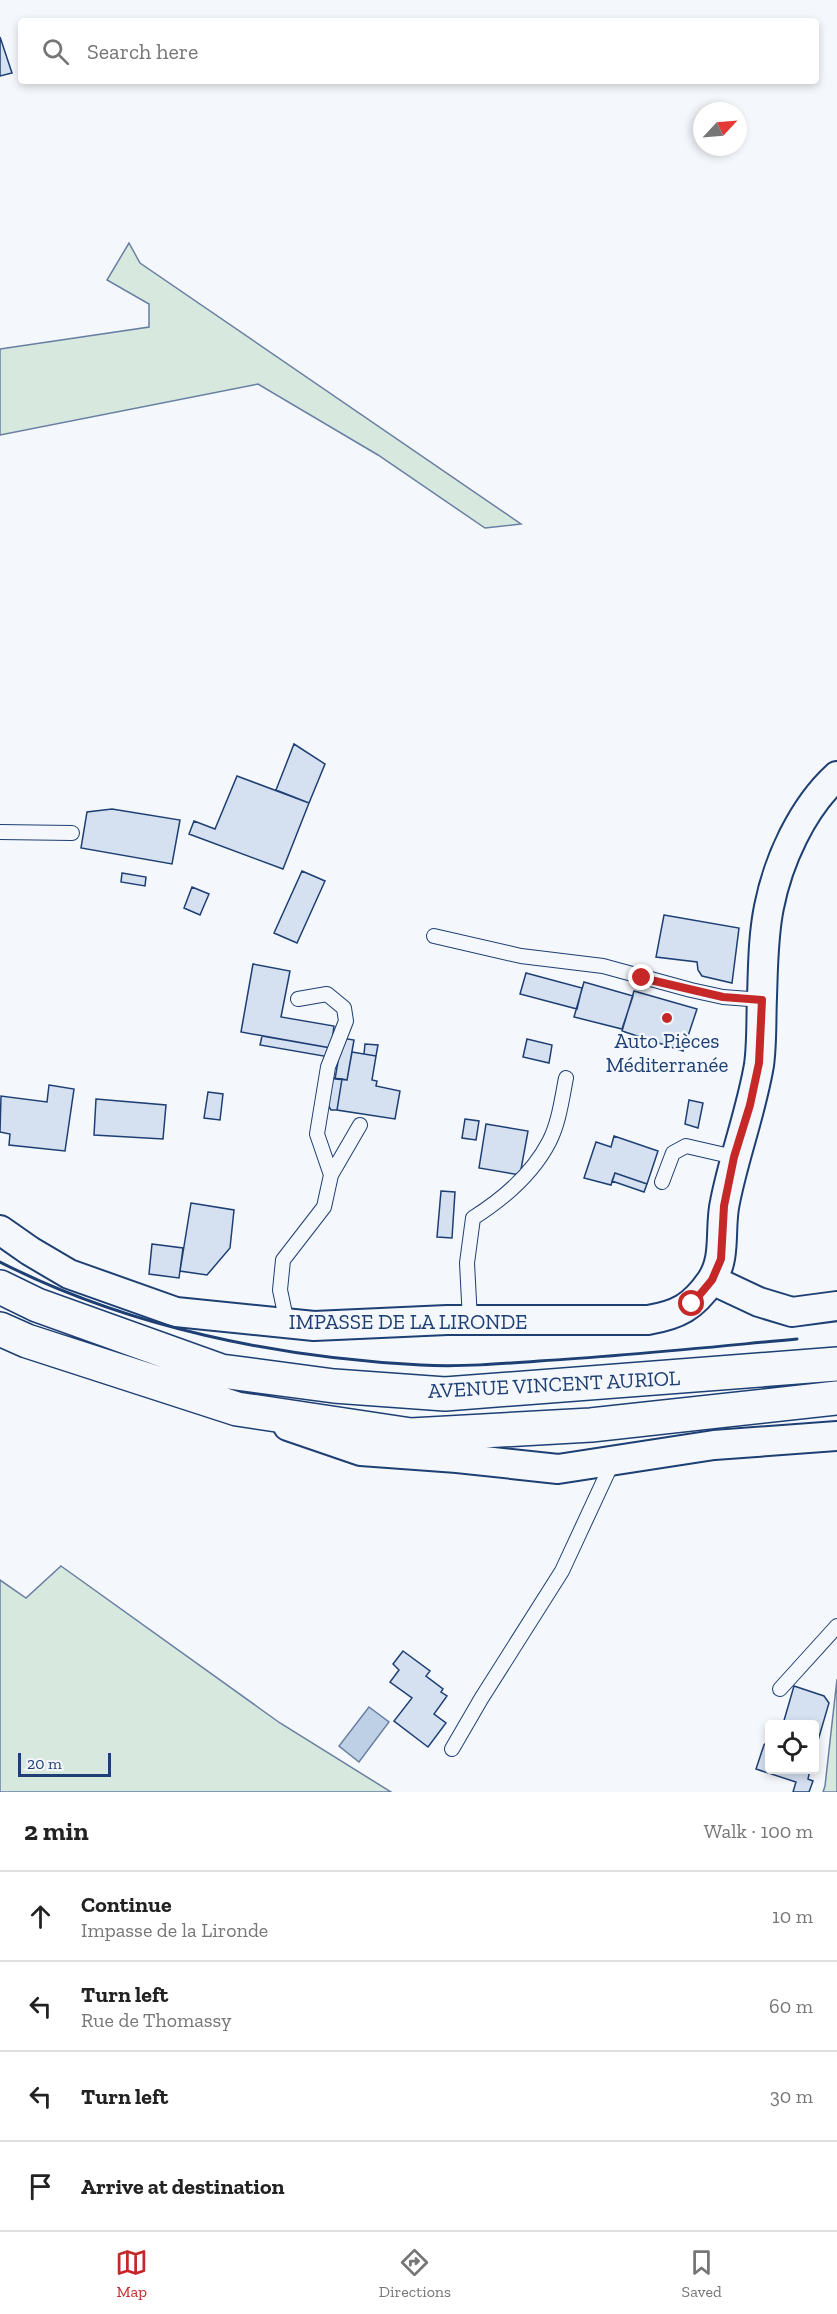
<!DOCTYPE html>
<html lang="en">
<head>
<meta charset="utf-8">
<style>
  :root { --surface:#fff; --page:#f6f6f6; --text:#222; --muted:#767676; --line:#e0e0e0; --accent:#c62828 }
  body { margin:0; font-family:"Zilla Slab",serif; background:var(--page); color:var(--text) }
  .controls { position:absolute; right:18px; bottom:18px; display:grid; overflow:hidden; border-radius:6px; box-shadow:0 3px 9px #0003 }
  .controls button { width:54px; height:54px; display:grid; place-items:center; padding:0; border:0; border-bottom:2px solid var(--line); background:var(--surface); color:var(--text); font:30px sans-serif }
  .compass { position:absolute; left:693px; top:102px; width:54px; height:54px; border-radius:50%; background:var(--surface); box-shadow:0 3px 9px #0003; rotate:64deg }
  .scale { position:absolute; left:18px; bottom:15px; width:93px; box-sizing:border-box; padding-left:6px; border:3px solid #1d3f73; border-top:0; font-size:16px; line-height:21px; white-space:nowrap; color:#1d3f73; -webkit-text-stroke:4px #f4f7fb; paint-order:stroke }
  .stop { position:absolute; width:18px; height:18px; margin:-14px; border:4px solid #c62828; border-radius:50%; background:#fff }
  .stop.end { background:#c62828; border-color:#fff; box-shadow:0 2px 6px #0008 }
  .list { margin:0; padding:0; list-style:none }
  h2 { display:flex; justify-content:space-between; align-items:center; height:78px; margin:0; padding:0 24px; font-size:26px }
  h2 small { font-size:20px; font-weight:400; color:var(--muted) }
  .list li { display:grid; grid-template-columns:39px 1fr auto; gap:18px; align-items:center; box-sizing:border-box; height:90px; padding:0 24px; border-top:2px solid var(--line) }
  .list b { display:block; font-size:22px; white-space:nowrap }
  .list p { margin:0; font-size:20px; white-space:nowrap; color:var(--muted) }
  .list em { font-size:20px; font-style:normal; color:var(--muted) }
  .icon { flex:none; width:33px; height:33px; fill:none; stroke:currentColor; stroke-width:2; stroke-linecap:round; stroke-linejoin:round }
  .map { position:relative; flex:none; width:837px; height:1792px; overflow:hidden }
  .search { position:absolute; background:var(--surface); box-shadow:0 3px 9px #0003; left:18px; right:18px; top:18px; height:66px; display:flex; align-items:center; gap:15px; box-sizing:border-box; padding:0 21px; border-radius:6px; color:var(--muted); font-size:22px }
  .sheet { height:438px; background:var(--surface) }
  nav { display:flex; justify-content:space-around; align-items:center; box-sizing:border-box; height:84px; border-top:2px solid var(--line); background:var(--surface); font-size:16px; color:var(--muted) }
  nav a { display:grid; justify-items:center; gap:3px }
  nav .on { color:var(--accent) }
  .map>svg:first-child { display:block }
  .green { fill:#d7e8df; stroke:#687fa3; stroke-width:1.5 }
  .water { fill:#bed0e5; stroke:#687fa3; stroke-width:1.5 }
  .building { fill:#d5e0f0; stroke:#1d3f73; stroke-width:1.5 }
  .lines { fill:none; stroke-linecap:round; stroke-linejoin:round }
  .service-casing { stroke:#1d3f73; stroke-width:16 }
  .minor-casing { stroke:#1d3f73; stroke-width:32 }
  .primary-casing { stroke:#1d3f73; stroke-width:36 }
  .service { stroke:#f4f7fb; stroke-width:14 }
  .minor { stroke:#f4f7fb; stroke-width:28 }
  .primary { stroke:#f4f7fb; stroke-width:33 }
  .wall { stroke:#1d3f73; stroke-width:3 }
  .route { stroke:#c62828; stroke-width:8 }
  .poi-dot { fill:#c62828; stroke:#f4f7fb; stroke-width:2 }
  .labels { text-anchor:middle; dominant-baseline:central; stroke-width:4.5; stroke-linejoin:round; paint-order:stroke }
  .poi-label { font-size:21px; fill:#1d3f73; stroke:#f4f7fb }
  .street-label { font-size:21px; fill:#1d3f73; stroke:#f4f7fb }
</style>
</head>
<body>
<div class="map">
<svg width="837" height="1792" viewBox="0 0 837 1792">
  <rect width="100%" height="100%" fill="#f4f7fb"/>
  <path class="green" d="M129,243L140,263L521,524L485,528L378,455L258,384L0,435V349L149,327V304L107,280Z
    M61,1566L280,1723L391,1792H0V1580L26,1598Z
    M837,1679V1792H823L825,1786Z"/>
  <path class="water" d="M369,1707L389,1722L359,1762L339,1746Z"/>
  <path class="building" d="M0,37L12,73L0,76Z
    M294,744L325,764L309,803L276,790Z
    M237,776L309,803L283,869L189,834L194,821L215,829Z
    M112,809L180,820L172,864L81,848L87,812Z
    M302,871L325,881L297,943L274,933Z
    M122,873L146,877L145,886L121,882Z
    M192,887L209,894L200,915L184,908Z
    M664,915L739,928L732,983L702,976L698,970L697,962L656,957Z
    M253,964L290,971L281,1017L334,1026L331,1048L241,1032Z
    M526,973L582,988L577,1009L520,994Z
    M584,982L633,996L622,1029L574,1017Z
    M634,991L697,1009L683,1051L622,1031Z
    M262,1036L331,1048L329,1057L260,1045Z
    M342,1038L354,1040L347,1080L335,1079Z
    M527,1039L552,1045L549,1063L523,1057Z
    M365,1044L378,1045L376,1056L364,1054Z
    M352,1052L376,1056L372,1080L377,1081L376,1086L400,1091L395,1119L337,1110L342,1079L347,1080Z
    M331,1078L342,1079L337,1110H331L328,1105Z
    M49,1085L74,1089L65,1151L9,1145L10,1134L0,1132L1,1096L47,1102Z
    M208,1092L223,1094L220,1120L204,1118Z
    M96,1099L166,1105L163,1139L94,1135Z
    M689,1100L703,1103L698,1128L685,1124Z
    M465,1119L479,1121L476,1140L462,1138Z
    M486,1124L528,1131L520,1175L479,1168Z
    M614,1136L658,1151L647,1184L615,1173L611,1185L584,1178L596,1142L611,1147Z
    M615,1173L647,1184L644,1192L612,1181Z
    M441,1191L455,1192L452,1238L437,1237Z
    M191,1203L234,1210L230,1248L207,1275L180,1271Z
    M152,1244L183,1248L179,1278L149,1274Z
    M403,1651L430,1671L426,1676L443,1689L441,1692L447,1696L434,1714L446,1723L428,1747L394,1721L412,1698L390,1682L399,1670L393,1664Z
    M794,1686L824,1696L829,1703L814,1754V1724H783Z
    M770,1739V1770H810L808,1779L813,1781L809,1792H793L796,1782L756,1769L764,1745Z"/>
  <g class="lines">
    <g class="service-casing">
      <path id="service" d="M0,832L72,833
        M434,936L521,956L603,966L691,990L723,997L762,1000
        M331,1175L360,1125
        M662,1182L673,1153L686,1146L734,1157
        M470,1320L467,1263L473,1218C503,1199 533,1173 549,1142C559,1123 562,1098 566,1078
        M287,1323L280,1290L283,1260L324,1207L331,1175L317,1134L328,1067L346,1021L344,1008L327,994L298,999
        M780,1689L837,1626
        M452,1749L481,1699L562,1571L613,1461"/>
    </g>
    <g class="minor-casing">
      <path id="minor" d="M0,1230L30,1251L69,1274L176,1312L314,1326L447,1320H648C678,1315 693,1307 711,1281C727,1258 719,1228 725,1202C734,1156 751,1112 759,1065C762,1043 761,1020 762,997C763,968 763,936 769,907C778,861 802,808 837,776
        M712,1280L759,1302L792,1312L837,1306
        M288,1426L361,1451L457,1458L558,1469L714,1445L837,1436"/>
    </g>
    <g class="primary-casing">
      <path id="primary" d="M0,1287L37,1305L221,1371L334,1386L445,1394L837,1364
        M0,1329L27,1341L237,1409L411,1435L591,1425L837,1398"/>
    </g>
    <use href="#service" class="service"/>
    <use href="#minor" class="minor"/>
    <use href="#primary" class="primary"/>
    <path class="wall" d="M0,1262C127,1327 279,1358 421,1365C460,1367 500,1364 539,1361C625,1356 711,1347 797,1339"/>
  </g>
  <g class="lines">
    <path class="route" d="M642,978L723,997L762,1000L759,1063L750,1105L734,1157L724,1206L721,1259L712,1280L692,1304"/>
  </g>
  <circle class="poi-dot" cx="667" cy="1018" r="6"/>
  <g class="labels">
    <g class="poi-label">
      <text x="667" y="1040">Auto Pièces<tspan x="667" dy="24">Méditerranée</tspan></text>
    </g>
    <g class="street-label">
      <text x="408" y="1321">IMPASSE DE LA LIRONDE</text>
      <text transform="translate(554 1384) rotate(-3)">AVENUE VINCENT AURIOL</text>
    </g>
  </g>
</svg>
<div class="controls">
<button><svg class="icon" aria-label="locate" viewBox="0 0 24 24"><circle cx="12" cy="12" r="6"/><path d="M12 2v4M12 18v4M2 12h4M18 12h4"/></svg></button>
</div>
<svg class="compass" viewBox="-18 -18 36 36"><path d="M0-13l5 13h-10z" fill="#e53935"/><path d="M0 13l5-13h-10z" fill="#767676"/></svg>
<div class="scale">20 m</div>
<div class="stop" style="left:692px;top:1304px"></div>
<div class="stop end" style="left:642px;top:978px"></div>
<div class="search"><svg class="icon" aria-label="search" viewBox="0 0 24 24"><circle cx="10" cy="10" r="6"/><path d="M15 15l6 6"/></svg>Search here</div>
</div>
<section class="sheet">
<h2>2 min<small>Walk · 100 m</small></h2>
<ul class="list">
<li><svg class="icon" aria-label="ahead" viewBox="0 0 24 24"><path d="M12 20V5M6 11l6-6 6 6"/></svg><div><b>Continue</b><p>Impasse de la Lironde</p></div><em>10 m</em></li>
<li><svg class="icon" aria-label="left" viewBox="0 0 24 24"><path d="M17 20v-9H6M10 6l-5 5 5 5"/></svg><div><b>Turn left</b><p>Rue de Thomassy</p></div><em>60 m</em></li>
<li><svg class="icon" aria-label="left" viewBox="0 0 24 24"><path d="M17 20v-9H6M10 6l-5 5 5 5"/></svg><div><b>Turn left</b></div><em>30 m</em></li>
<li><svg class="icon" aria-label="arrive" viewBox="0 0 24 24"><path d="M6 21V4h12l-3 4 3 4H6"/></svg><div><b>Arrive at destination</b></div></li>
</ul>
</section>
<nav>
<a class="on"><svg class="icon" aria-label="map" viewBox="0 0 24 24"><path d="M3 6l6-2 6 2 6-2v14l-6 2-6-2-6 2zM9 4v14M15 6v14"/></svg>Map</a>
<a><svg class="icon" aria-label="directions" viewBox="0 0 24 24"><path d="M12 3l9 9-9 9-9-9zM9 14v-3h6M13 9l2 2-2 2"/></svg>Directions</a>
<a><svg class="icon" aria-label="saved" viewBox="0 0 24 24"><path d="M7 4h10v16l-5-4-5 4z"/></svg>Saved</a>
</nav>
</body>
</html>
